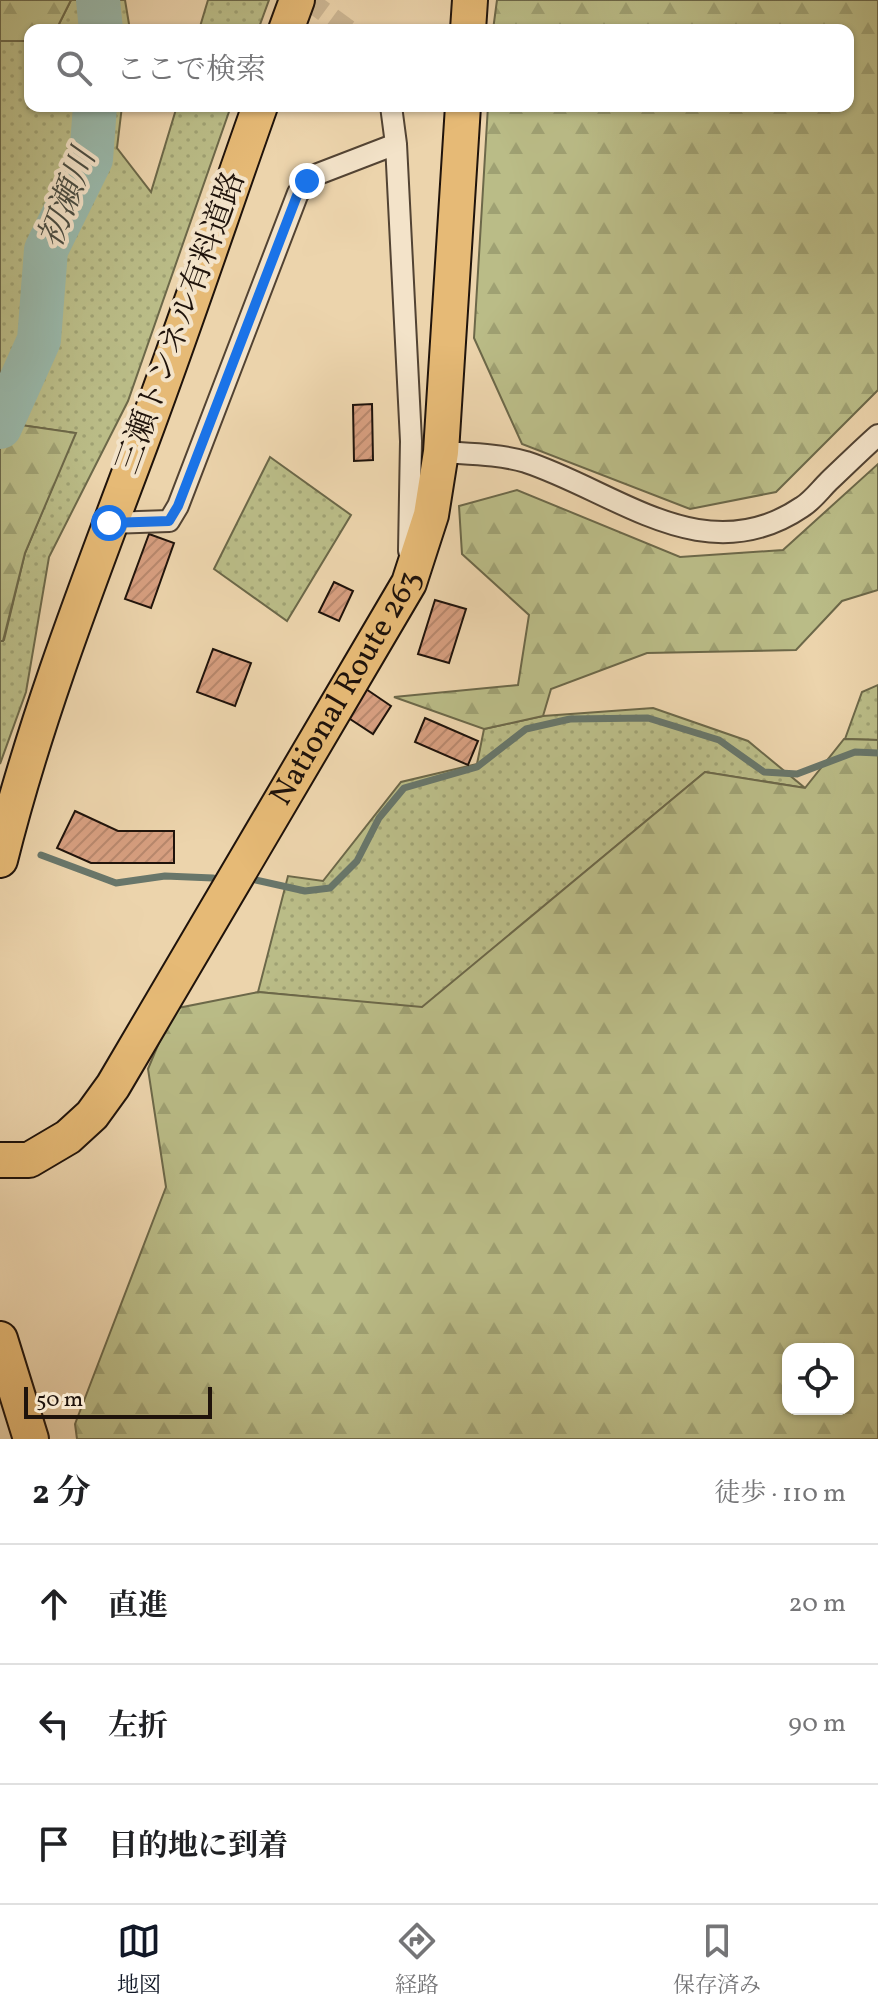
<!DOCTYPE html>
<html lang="ja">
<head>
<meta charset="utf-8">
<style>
  :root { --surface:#fff; --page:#f2f2f2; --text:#202124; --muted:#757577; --line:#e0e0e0; --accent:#111827 }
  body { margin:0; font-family:Vollkorn,"Noto Serif JP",serif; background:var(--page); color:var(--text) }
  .controls { position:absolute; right:24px; bottom:24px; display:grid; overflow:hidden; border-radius:16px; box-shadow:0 2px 6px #0004 }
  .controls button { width:72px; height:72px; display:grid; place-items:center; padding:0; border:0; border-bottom:2px solid var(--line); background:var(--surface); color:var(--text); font:40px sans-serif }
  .scale { position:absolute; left:24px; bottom:20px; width:188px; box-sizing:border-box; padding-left:8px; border:4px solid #1f130b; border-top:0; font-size:22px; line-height:28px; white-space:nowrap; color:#1f130b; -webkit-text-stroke:6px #f3e3c9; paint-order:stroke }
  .stop { position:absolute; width:24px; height:24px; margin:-18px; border:6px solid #1a73e8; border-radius:50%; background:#fff }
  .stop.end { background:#1a73e8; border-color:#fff; box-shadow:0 2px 8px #0008 }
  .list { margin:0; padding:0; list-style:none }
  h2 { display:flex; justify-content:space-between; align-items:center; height:104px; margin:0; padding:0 32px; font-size:34px }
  h2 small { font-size:26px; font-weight:400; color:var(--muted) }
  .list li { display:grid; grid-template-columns:52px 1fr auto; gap:24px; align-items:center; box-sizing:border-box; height:120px; padding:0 32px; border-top:2px solid var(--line) }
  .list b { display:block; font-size:30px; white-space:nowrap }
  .list em { font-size:26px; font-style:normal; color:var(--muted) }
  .icon { flex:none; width:44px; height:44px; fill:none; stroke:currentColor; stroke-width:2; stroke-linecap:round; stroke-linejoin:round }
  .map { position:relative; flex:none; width:878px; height:1439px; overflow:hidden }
  .search { position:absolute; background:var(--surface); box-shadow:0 2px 6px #0004; left:24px; right:24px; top:24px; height:88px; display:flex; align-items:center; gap:20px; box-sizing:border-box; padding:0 28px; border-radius:16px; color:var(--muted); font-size:30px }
  .sheet { height:464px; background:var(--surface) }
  nav { display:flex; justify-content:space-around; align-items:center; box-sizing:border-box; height:112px; border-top:2px solid var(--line); background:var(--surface); font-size:22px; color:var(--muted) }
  nav a { display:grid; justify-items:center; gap:4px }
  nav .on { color:var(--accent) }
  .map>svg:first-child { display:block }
  .grass { fill:url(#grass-dots); stroke:#6c6849; stroke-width:2 }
  .forest { fill:url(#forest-firs); stroke:#6c6849; stroke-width:2; fill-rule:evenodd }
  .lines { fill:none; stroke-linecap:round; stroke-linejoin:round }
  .stream { stroke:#68766a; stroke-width:7 }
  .river { stroke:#99b8aa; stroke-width:44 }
  .building { fill:url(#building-hatch); stroke:#1f130b; stroke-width:2 }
  .minor-tunnel { stroke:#cdb794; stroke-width:20; stroke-dasharray:20 10; stroke-linecap:butt }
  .minor-casing { stroke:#524333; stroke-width:24 }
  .trunk-casing { stroke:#1f130b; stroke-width:38 }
  .minor { stroke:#f3e3c9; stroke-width:20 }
  .trunk { stroke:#e6ba76; stroke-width:34 }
  .route { stroke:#1a73e8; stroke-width:10 }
  .labels { text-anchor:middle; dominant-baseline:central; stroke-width:8; stroke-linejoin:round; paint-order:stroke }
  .street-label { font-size:32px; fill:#1f130b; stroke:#f3e3c9 }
  .water-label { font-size:34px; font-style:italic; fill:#4a4d43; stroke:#f3e3c9 }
</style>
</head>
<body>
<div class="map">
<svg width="878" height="1439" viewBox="0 0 878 1439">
  <defs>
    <pattern id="grass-dots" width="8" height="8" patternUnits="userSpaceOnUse" patternTransform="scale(2)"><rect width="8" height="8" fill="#babc87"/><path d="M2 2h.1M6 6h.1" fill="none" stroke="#9fa173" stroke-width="1.8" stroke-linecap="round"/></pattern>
    <pattern id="forest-firs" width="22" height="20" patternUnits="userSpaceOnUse" patternTransform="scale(2)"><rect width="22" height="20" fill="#babc87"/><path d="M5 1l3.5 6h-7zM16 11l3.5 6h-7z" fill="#9fa173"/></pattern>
    <pattern id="building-hatch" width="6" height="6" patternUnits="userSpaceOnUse" patternTransform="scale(2)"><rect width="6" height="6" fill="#d69e7f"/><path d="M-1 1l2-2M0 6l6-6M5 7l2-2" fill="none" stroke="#b7876c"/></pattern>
  </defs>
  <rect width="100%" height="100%" fill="#ecd4ac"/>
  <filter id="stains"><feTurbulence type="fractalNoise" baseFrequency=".0025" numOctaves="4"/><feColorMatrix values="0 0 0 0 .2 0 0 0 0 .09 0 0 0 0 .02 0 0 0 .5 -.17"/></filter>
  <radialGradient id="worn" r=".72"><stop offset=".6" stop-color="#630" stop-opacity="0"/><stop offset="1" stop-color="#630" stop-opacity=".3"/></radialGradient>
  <path class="grass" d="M71,0H125L130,30H56Z
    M208,0H269L258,30H199Z
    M0,41H30V106H122L117,148L151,192L177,106H231L128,401L49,557L26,692L0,764V641L4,640L25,553L75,433L0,422Z
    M270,457L351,515L287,621L214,569Z
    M878,685V740L845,739L862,692Z
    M653,708L748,741L805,788L705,772L422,1008L258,992L288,876L323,881L401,782L477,764L484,729L543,716Z"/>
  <path class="forest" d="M0,0H71L56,30H30V41H0Z
    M497,0H878V390L776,492L690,509L522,444L474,338L488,106H848V30H493Z
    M0,422L76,433L25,553L3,641H0Z
    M878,464V590L842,601L796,650L647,653L551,689L543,716L484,729L394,697L518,685L529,615L462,554L459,506L517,490L680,557L783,550Z
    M844,739L878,740V1439H77L75,1424L166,1187L148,1069L173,1009L258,992L422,1007L705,772L805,788ZM788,1349H848V1409H788Z"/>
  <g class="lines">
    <path class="stream" d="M41,855L116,883L165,876L213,878
      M247,878L305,891L330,888L357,861L379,818L404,788L477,767L526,729L570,719L648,718L719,740L764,772L797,774L855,752L878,753"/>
    <path class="river" d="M98,0L101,30
      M0,427L39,340L46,250L91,159L95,106"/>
  </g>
  <path class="building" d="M372,404L373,460L354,461L353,405Z
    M149,534L174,543L151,608L125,599Z
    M334,582L353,591L339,621L319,612Z
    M435,600L466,609L449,663L418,654Z
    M213,649L251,663L235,706L197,692Z
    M366,689L391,706L373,734L347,717Z
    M425,718L478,741L468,765L415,742Z
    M75,811L118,831H174V863H91L57,848Z"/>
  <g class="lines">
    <path class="minor-tunnel" d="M308,0L349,30"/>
    <g class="minor-casing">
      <path id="minor" d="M391,106L396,144L411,441L409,551
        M441,452C469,454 499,454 526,462C617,492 705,573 802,507C812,501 820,490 829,481C845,466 861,450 878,435
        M109,523L169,521L178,506L298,193L318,174L396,144"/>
    </g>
    <g class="trunk-casing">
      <g id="trunk">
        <path d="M286,30L297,0"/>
        <path d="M468,30L470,0"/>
        <path d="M0,860C35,719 89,581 140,445C182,333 220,219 260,106"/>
        <path id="s1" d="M0,1160H29L68,1137L92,1115L113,1086L409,583L431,515L441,452L463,106"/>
        <path d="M0,1339L31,1439"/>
      </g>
    </g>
    <use href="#minor" class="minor"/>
    <use href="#trunk" class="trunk"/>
  </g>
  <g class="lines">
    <path class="route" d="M109,523L169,521L178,506L298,193L307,181"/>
  </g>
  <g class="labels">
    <g class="street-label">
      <text transform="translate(182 323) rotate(-70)">三瀬トンネル有料道路</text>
      <text stroke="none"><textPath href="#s1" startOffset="604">National Route 263</textPath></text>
    </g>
    <g class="water-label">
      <text transform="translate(69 199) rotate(-69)">初瀬川</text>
    </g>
  </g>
  <rect width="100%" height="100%" filter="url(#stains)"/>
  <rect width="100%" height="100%" fill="url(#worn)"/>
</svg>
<div class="controls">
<button><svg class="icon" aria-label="locate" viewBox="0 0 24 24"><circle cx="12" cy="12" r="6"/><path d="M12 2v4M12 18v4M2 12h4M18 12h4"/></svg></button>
</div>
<div class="scale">50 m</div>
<div class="stop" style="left:109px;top:523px"></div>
<div class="stop end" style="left:307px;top:181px"></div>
<div class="search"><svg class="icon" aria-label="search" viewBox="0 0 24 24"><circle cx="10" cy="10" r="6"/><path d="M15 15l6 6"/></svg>ここで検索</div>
</div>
<section class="sheet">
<h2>2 分<small>徒歩 · 110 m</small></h2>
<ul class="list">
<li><svg class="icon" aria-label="ahead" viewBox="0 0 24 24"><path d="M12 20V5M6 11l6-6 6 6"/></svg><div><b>直進</b></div><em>20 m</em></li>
<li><svg class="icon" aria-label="left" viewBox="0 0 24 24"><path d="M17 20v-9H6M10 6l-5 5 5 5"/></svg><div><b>左折</b></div><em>90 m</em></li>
<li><svg class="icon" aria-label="arrive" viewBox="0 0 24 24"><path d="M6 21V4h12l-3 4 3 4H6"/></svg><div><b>目的地に到着</b></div></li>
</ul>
</section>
<nav>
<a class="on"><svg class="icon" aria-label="map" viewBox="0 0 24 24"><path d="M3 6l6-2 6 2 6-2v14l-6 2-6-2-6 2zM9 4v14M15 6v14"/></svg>地図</a>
<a><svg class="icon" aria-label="directions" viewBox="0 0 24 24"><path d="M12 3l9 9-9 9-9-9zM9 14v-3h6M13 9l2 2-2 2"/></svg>経路</a>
<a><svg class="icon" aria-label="saved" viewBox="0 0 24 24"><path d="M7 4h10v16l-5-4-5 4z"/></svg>保存済み</a>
</nav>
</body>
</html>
